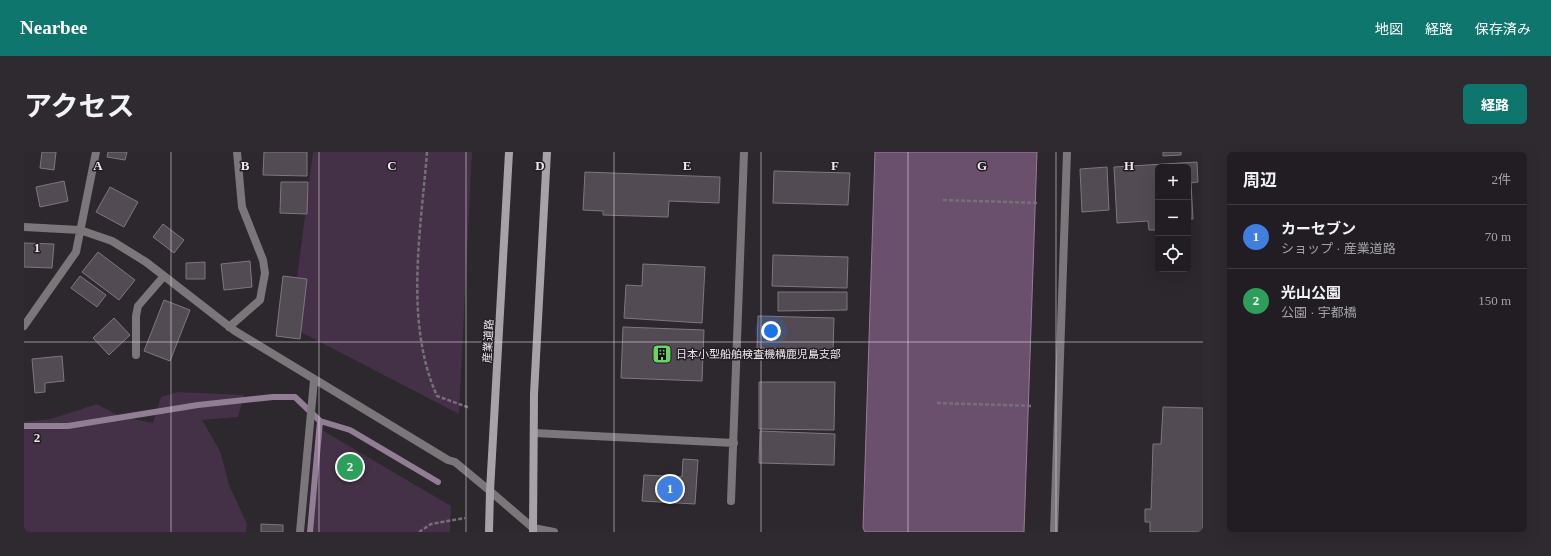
<!DOCTYPE html>
<html lang="ja">
<head>
<meta charset="utf-8">
<style>
  :root { --surface:#221d22; --page:#2e2a2f; --text:#f1f3f6; --muted:#a2a2a5; --line:#3f3b40; --accent:#0f766e }
  body { margin:0; font-family:"Times New Roman","Noto Sans JP",serif; background:var(--page); color:var(--text) }
  .controls { position:absolute; right:12px; top:12px; display:grid; overflow:hidden; border-radius:6px; box-shadow:0 4px 16px #0002 }
  .controls button { width:36px; height:36px; display:grid; place-items:center; padding:0; border:0; border-bottom:1px solid var(--line); background:var(--surface); color:var(--text); font:20px sans-serif }
  .you { position:absolute; left:747px; top:179px; width:14px; height:14px; margin:-10px; border:3px solid #fff; border-radius:50%; background:#1a73e8; box-shadow:0 0 0 6px #1a73e833 }
  .badge { display:grid; place-items:center; width:26px; height:26px; border-radius:50%; background:var(--accent); color:#fff; font-size:13px; font-weight:700 }
  .pin { position:absolute; translate:-50% -50%; border:2px solid #fff; box-shadow:0 1px 4px #0006 }
  .list { margin:0; padding:0; list-style:none }
  h2 { display:flex; justify-content:space-between; align-items:center; height:52px; margin:0; padding:0 16px; font-size:17px }
  h2 small { font-size:13px; font-weight:400; color:var(--muted) }
  .list li { display:grid; grid-template-columns:26px 1fr auto; gap:12px; align-items:center; box-sizing:border-box; height:64px; padding:0 16px; border-top:1px solid var(--line) }
  .list b { display:block; font-size:15px; white-space:nowrap }
  .list p { margin:0; font-size:13px; white-space:nowrap; color:var(--muted) }
  .list em { font-size:13px; font-style:normal; color:var(--muted) }
  .icon { flex:none; width:22px; height:22px; fill:none; stroke:currentColor; stroke-width:2; stroke-linecap:round; stroke-linejoin:round }
  .map { position:relative; flex:none; width:1179px; height:380px; overflow:hidden; border-radius:6px }
  header { display:flex; align-items:center; gap:24px; box-sizing:border-box; height:56px; padding:0 20px; background:var(--accent); color:#fff }
  header strong { font-size:19px }
  nav { display:flex; gap:22px; margin-inline-start:auto; font-size:14px }
  .intro { display:flex; align-items:center; justify-content:space-between; box-sizing:border-box; height:96px; padding:0 24px }
  h1 { margin:0; font-size:28px }
  .button { padding:10px 18px; border-radius:6px; background:var(--accent); color:#fff; font-size:14px; font-weight:700 }
  main { display:flex; gap:24px; padding:0 24px }
  aside { flex:1; background:var(--surface); border-radius:6px; box-shadow:0 4px 16px #0002 }
  .map>svg:first-child { display:block }
  .green { fill:#443147 }
  .water { fill:#6b506e; stroke:#927e94 }
  .lines { fill:none; stroke-linecap:round; stroke-linejoin:round }
  .stream { stroke:#927e94; stroke-width:6 }
  .building { fill:#524b53; stroke:#7e777f }
  .path { stroke:#757076; stroke-width:2.5; stroke-dasharray:4 2; stroke-linecap:butt }
  .minor { stroke:#7a767a; stroke-width:8 }
  .tertiary { stroke:#7a767a; stroke-width:8 }
  .secondary { stroke:#a7a2a8; stroke-width:8 }
  .grid { fill:none; stroke:#ece8ec; stroke-width:1; stroke-opacity:0.55 }
  .labels { text-anchor:middle; dominant-baseline:central; stroke-width:3; stroke-linejoin:round; paint-order:stroke }
  .street-label { font-size:11px; fill:#ece8ec; stroke:#241e24 }
  .poi-label { font-size:11px; fill:#ece8ec; stroke:#241e24; text-anchor:start }
  .grid-label { font-size:13px; text-anchor:middle; font-weight:bold; fill:#ece8ec; stroke:#241e24; stroke-width:3; stroke-linejoin:round; paint-order:stroke }
</style>
</head>
<body>
<header>
<strong>Nearbee</strong>
<nav><a>地図</a><a>経路</a><a>保存済み</a></nav>
</header>
<div class="intro"><h1>アクセス</h1><a class="button">経路</a></div>
<main>
<div class="map">
<svg width="1179" height="380" viewBox="0 0 1179 380">
  <rect width="100%" height="100%" fill="#2d272e"/>
  <path class="green" d="M289,0H448L435,262L267,175Z
    M154,240L220,243L214,265L178,268L196,299L205,333L223,372L222,380H0V270L27,267L73,252L95,264L129,271L137,245Z
    M296,277L427,354L426,380H284Z"/>
  <path class="water" d="M851,0H1013L1000,380H841L839,376Z"/>
  <g class="lines">
    <path class="stream" d="M0,274H44L174,253L249,245H271L296,269L326,278L414,330
      M286,380L296,269"/>
  </g>
  <path class="building" d="M18,0H32L30,18L16,16Z
    M84,0H103L101,8L83,5Z
    M240,0H283V24L239,23Z
    M1139,0H1157V3L1139,4Z
    M1173,10L1174,30L1167,31L1169,67H1165L1166,76H1164V15H1134V78H1125L1124,69L1093,71L1090,15Z
    M1083,15L1085,58L1058,60L1056,17Z
    M750,19L826,21L824,53L749,51Z
    M561,20L696,25L695,51L645,49L644,65L579,63V59L559,58Z
    M40,29L44,49L16,55L12,35Z
    M257,30H284L283,62L256,61Z
    M86,35L114,50L100,75L72,60Z
    M139,72L160,88L150,101L129,85Z
    M0,91L30,92L28,116L0,115Z
    M74,100L111,128L95,148L58,120Z
    M749,103L824,105L823,136L748,134Z
    M226,109L228,135L200,138L197,112Z
    M181,110V127H162V111Z
    M619,112L681,115L678,171L600,166L602,133L618,134Z
    M56,124L82,143L73,155L47,136Z
    M259,124L283,127L276,187L252,184Z
    M754,140H823V158L754,159Z
    M140,148L166,158L146,209L120,199Z
    M734,164L810,166L809,198L733,196Z
    M90,166L106,183L85,203L69,186Z
    M599,175L680,178L678,229L597,226Z
    M38,204L40,229L21,231V240L11,241L8,207Z
    M735,230H811L810,278L735,277Z
    M1139,255L1179,256V380H1126V370H1121V357H1127L1129,292H1137Z
    M736,279L811,282L810,313L735,311Z
    M659,307L674,308L671,352L618,349L620,323L658,325Z
    M237,372L259,373V380H237Z"/>
  <g class="lines">
    <path class="path" d="M403,0C397,78 380,170 413,244L446,256
      M919,48L1015,51
      M913,251L1009,254
      M395,380L407,372L441,366"/>
    <path class="minor" d="M0,75L56,78L88,89L122,110L211,179L424,308L431,310L466,339
      M0,174L52,100L72,0
      M205,175L236,148L241,121L239,108L218,55L213,0
      M112,203V164L114,154L140,124
      M510,281L710,291
      M707,349L720,0
      M276,380L290,228
      M1030,380L1043,0"/>
    <path class="tertiary" d="M466,339L509,376L530,380"/>
    <path class="secondary" d="M465,380L466,339L485,0
      M509,380L510,242L523,0"/>
  </g>
  <path class="grid" d="M147,0V380M295,0V380M442,0V380M590,0V380M737,0V380M884,0V380M1032,0V380M0,190H1179"/>
  <defs>
    <g id="building-square" transform="scale(1)"><rect x="-9" y="-9" width="18" height="18" rx="4" fill="#69d464" stroke="#241e24"/><path d="M-4-6H4V6H1V3H-1V6H-4ZM-2.5-4.3h1.7v1.8h-1.7ZM.8-4.3h1.7v1.8H.8ZM-2.5-1h1.7V.8h-1.7ZM.8-1h1.7V.8H.8Z" fill="#111"/></g>
  </defs>
  <g fill-rule="evenodd">
    <use href="#building-square" x="638" y="202"/>
  </g>
  <g class="labels">
    <g class="street-label">
      <text transform="translate(464 189) rotate(-87)">産業道路</text>
    </g>
    <g class="poi-label">
      <text x="652" y="202">日本小型船舶検査機構鹿児島支部</text>
    </g>
  </g>
  <g class="grid-label">
    <text x="74" y="18">A</text>
    <text x="221" y="18">B</text>
    <text x="368" y="18">C</text>
    <text x="516" y="18">D</text>
    <text x="663" y="18">E</text>
    <text x="811" y="18">F</text>
    <text x="958" y="18">G</text>
    <text x="1105" y="18">H</text>
    <text x="13" y="100">1</text>
    <text x="13" y="290">2</text>
  </g>
</svg>
<div class="controls">
<button>+</button>
<button>−</button>
<button><svg class="icon" aria-label="locate" viewBox="0 0 24 24"><circle cx="12" cy="12" r="6"/><path d="M12 2v4M12 18v4M2 12h4M18 12h4"/></svg></button>
</div>
<div class="you"></div>
<div class="pin badge" style="left:646px;top:337px;background:#3f7fe0">1</div>
<div class="pin badge" style="left:326px;top:315px;background:#2e9e5b">2</div>
</div>
<aside>
<h2>周辺<small>2件</small></h2>
<ul class="list">
<li><span class="badge" style="background:#3f7fe0">1</span><div><b>カーセブン</b><p>ショップ · 産業道路</p></div><em>70 m</em></li>
<li><span class="badge" style="background:#2e9e5b">2</span><div><b>光山公園</b><p>公園 · 宇都橋</p></div><em>150 m</em></li>
</ul>
</aside>
</main>
</body>
</html>
